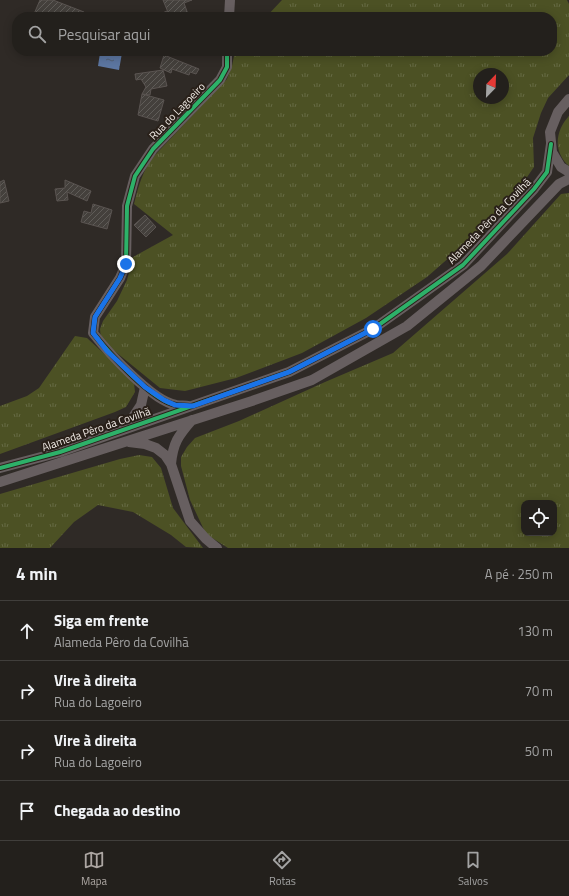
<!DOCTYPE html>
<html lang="pt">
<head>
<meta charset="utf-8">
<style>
  :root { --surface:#23201c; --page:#2b2825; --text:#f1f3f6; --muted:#a3a3a3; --line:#403e3b; --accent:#aca6a2 }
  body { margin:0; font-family:"Titillium Web",sans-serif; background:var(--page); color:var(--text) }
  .controls { position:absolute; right:12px; bottom:12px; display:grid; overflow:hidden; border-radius:8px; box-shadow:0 2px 10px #0003 }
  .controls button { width:36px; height:36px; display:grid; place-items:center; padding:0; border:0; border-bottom:1px solid var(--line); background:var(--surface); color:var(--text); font:20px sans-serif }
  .compass { position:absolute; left:473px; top:68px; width:36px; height:36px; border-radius:50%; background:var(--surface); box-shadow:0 2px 10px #0003; rotate:23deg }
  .stop { position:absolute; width:12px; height:12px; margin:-9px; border:3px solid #1a73e8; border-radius:50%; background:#fff }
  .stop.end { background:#1a73e8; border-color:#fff; box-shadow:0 1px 4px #0008 }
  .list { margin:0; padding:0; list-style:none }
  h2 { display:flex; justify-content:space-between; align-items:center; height:52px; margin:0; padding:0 16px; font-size:17px }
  h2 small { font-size:13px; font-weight:400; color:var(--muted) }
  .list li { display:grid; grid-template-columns:26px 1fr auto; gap:12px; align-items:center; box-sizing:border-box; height:60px; padding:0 16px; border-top:1px solid var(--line) }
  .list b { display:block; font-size:15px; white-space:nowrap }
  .list p { margin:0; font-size:13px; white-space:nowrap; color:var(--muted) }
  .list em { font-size:13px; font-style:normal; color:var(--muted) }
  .icon { flex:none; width:22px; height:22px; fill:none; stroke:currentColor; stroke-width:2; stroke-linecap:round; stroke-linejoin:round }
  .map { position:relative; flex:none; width:569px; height:548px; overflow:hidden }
  .search { position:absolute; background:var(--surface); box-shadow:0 2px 10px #0003; left:12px; right:12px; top:12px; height:44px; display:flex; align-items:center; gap:10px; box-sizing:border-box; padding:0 14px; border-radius:16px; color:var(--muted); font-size:15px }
  .sheet { height:292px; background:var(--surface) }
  nav { display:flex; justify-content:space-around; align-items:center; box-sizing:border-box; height:56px; border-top:1px solid var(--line); background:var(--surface); font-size:11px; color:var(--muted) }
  nav a { display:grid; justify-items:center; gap:2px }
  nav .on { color:var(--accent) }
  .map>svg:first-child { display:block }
  .grass { fill:url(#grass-tufts); fill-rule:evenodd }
  .water { fill:url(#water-ripples) }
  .building { fill:url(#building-hatch); stroke:#5a5451 }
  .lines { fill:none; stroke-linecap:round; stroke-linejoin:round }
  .minor { stroke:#675f60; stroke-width:10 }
  .cycleway-casing { stroke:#292019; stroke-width:6 }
  .cycleway { stroke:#2db169; stroke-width:4 }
  .route { stroke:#1a73e8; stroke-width:5 }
  .labels { text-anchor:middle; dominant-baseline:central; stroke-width:4; stroke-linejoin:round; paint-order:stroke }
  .street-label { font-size:11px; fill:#efe9e4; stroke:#292019 }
</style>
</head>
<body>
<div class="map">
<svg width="569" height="548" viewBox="0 0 569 548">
  <defs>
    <pattern id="grass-tufts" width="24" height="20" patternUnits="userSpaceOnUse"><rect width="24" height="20" fill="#4c5124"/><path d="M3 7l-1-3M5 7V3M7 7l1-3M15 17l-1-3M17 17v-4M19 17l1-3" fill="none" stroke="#666a44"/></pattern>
    <pattern id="water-ripples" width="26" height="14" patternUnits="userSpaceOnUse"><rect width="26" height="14" fill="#5c76a1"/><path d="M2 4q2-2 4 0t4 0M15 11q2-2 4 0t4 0" fill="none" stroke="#536077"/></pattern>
    <pattern id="building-hatch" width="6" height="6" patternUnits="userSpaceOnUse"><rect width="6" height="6" fill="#44403c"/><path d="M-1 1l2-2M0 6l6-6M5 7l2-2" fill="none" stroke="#5f5c58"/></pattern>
  </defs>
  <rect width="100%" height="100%" fill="#2f2a26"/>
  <path class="grass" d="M282,0H567L569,4V75L548,98L541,113L533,138L534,167L516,193L484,227L427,277L366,318L302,353L236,378L185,391L160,388L101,340L100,329L103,321L117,301L127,280L133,257L173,235L134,204C139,185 142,171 155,155L227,79L232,66L235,51H552V17H266ZM479,74H503V98H479Z
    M569,116V166C553,152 555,131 569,116Z
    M569,193V548H228L206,534L190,500L181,466V457L187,447L195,438L239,421L325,382L393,353L507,254L561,194ZM524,503H554V533H524Z
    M75,336L87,338L124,372L134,383L135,392L126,407L115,412L0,454V406L27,396L39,388Z
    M139,455L152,457L161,468L173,508L203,548L186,547L171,535L133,512L98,505L74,522L50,548H0V494L120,459Z"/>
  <path class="water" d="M114,52L122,53L119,70L98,66L100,53L113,55Z"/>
  <path class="building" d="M40,0H53L84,12L81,17H42L34,14Z
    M163,0H192L184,3L189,17H170Z
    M167,11L170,17H153Z
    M164,55L199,69L196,74L190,72L189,75L172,69L171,73L160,68Z
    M163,70L167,86L151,89L150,95L142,94L146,87L141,79L136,80L135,74Z
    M142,94L164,100L158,121L138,115Z
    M4,180L9,201L0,203V182Z
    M65,180L91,191L87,201L67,192L68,200L57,201L55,189L65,188Z
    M93,204L112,210L107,229L81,222L84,211L91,213Z
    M145,215L156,227L146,237L134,225Z"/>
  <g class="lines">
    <path class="minor" d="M229,17L230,0
      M569,99L558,112L550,132L552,152L561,167L569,172
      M189,406C185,405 180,406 176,405C152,401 108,352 93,333L95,317L120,278L126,264L127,206L135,176L153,149L220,80L227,67V51
      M125,429L141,405L145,387
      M129,442L145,444L156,448L165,455L171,464L190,521L206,539L217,548
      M171,464C173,443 178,436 192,420
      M0,468L60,452L289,372L373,329L463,265L534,189L547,172L551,144
      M0,482L252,401L312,380L407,326L481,266L559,184L569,179"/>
    <g class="cycleway-casing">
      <path id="cycleway" d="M189,406C185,405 180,406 176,405C152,401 108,352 93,333L95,317L120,278L126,264L127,206L135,176L153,149L220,80L227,67V51
        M0,468L60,452L289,372L373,329L463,265L534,189L547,172L551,144"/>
    </g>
    <use href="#cycleway" class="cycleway"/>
  </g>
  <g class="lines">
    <path class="route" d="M126,264L120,278L95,317L93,333L107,351L145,387L164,400L175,405L193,406L289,372L373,329"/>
  </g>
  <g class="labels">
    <g class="street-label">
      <text transform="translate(177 111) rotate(-46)">Rua do Lagoeiro</text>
      <text transform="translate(489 221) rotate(-46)">Alameda Pêro da Covilhã</text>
      <text transform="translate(96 429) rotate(-19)">Alameda Pêro da Covilhã</text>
    </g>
  </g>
</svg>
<div class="controls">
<button><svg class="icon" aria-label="locate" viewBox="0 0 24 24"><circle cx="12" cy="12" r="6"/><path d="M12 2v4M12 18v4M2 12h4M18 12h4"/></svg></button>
</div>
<svg class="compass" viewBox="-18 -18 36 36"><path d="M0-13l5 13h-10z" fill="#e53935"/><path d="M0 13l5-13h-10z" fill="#a3a3a3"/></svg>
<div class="stop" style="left:373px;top:329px"></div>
<div class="stop end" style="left:126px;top:264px"></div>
<div class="search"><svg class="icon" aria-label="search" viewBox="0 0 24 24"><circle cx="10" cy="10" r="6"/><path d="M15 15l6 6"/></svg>Pesquisar aqui</div>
</div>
<section class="sheet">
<h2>4 min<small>A pé · 250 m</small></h2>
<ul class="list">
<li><svg class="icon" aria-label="ahead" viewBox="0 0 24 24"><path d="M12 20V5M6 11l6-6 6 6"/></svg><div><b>Siga em frente</b><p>Alameda Pêro da Covilhã</p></div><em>130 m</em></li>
<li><svg class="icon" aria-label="right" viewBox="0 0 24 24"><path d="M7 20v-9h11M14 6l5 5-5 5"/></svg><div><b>Vire à direita</b><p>Rua do Lagoeiro</p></div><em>70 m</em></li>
<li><svg class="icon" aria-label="right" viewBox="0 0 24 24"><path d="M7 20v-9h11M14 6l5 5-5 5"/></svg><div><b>Vire à direita</b><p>Rua do Lagoeiro</p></div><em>50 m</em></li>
<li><svg class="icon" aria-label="arrive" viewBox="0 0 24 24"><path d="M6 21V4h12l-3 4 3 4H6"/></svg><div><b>Chegada ao destino</b></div></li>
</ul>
</section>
<nav>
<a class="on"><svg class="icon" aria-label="map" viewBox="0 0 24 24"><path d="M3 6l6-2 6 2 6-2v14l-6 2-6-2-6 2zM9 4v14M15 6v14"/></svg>Mapa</a>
<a><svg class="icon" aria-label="directions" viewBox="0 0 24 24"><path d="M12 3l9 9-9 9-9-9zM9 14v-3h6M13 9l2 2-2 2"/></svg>Rotas</a>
<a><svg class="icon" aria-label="saved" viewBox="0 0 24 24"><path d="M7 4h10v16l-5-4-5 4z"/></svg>Salvos</a>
</nav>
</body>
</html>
